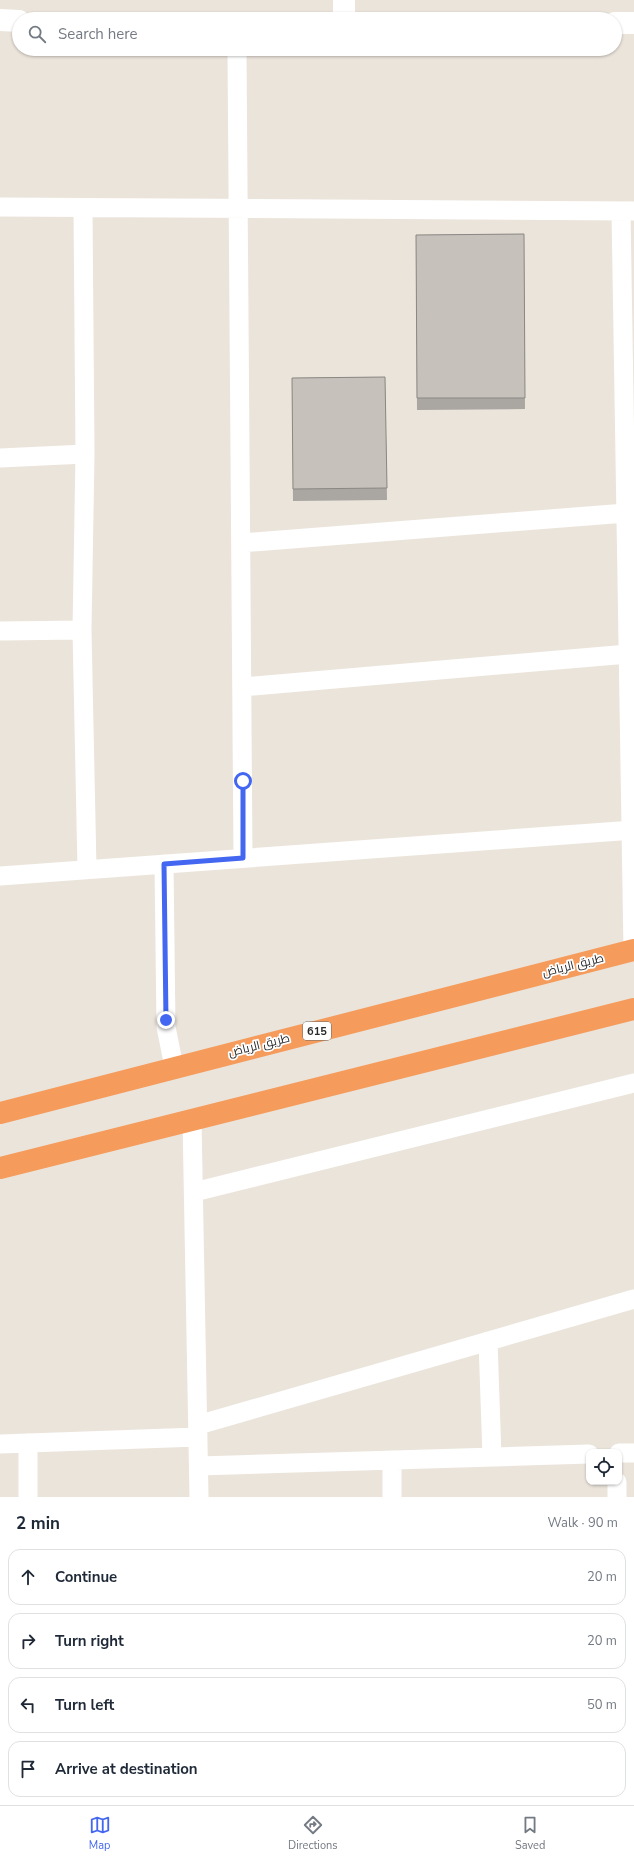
<!DOCTYPE html>
<html lang="en">
<head>
<meta charset="utf-8">
<style>
  :root { --surface:#fff; --page:#f6f6f7; --text:#1f2937; --muted:#747a83; --line:#e0e1e3; --accent:#4367f0 }
  body { margin:0; font-family:"Nunito Sans",Cairo,sans-serif; background:var(--page); color:var(--text) }
  .controls { position:absolute; right:12px; bottom:12px; display:grid; overflow:hidden; border-radius:8px; box-shadow:0 1px 3px #0004 }
  .controls button { width:36px; height:36px; display:grid; place-items:center; padding:0; border:0; border-bottom:1px solid var(--line); background:var(--surface); color:var(--text); font:20px sans-serif }
  .stop { position:absolute; width:12px; height:12px; margin:-9px; border:3px solid #4367f0; border-radius:50%; background:#fff }
  .stop.end { background:#4367f0; border-color:#fff; box-shadow:0 1px 4px #0008 }
  .list { margin:0; padding:0; list-style:none }
  h2 { display:flex; justify-content:space-between; align-items:center; height:52px; margin:0; padding:0 16px; font-size:17px }
  h2 small { font-size:13px; font-weight:400; color:var(--muted) }
  .list li { display:grid; grid-template-columns:26px 1fr auto; gap:12px; align-items:center; box-sizing:border-box; height:56px; margin:0 8px 8px; padding:0 8px; border:1px solid var(--line); border-radius:12px }
  .list b { display:block; font-size:15px; white-space:nowrap }
  .list em { font-size:13px; font-style:normal; color:var(--muted) }
  .icon { flex:none; width:22px; height:22px; fill:none; stroke:currentColor; stroke-width:2; stroke-linecap:round; stroke-linejoin:round }
  .map { position:relative; flex:none; width:634px; height:1497px; overflow:hidden }
  .search { position:absolute; background:var(--surface); box-shadow:0 1px 3px #0004; left:12px; right:12px; top:12px; height:44px; display:flex; align-items:center; gap:10px; box-sizing:border-box; padding:0 14px; border-radius:22px; color:var(--muted); font-size:15px }
  .sheet { height:308px; background:var(--surface) }
  nav { display:flex; justify-content:space-around; align-items:center; box-sizing:border-box; height:56px; border-top:1px solid var(--line); background:var(--surface); font-size:11px; color:var(--muted) }
  nav a { display:grid; justify-items:center; gap:2px }
  nav .on { color:var(--accent) }
  .map>svg:first-child { display:block }
  .lines { fill:none; stroke-linecap:round; stroke-linejoin:round }
  .street { stroke:#fff; stroke-width:19 }
  .secondary { stroke:#fff; stroke-width:22 }
  .highway { stroke:#f59b5c; stroke-width:22 }
  .wall { fill:#aaa6a1 }
  .building { fill:#c6c1bb; stroke:#8b8783 }
  .route { stroke:#4367f0; stroke-width:5 }
  .labels { text-anchor:middle; dominant-baseline:central; stroke-width:3.5; stroke-linejoin:round; paint-order:stroke }
  .shield { fill:#fff; stroke:#696969; stroke-width:1 }
  .shield-label { font-size:11px; font-weight:bold; fill:#292929 }
  .street-label { font-size:12px; fill:#292929; stroke:#fff }
</style>
</head>
<body>
<div class="map">
<svg width="634" height="1497" viewBox="0 0 634 1497">
  <rect width="100%" height="100%" fill="#ebe4db"/>
  <g class="lines">
    <path class="street" d="M237,49L243,858
      M0,207L633,211
      M83,208L85,454L82,630L87,869
      M621,211L633,950
      M0,458L85,454
      M241,543L626,513
      M0,631L82,630
      M242,687L628,654
      M164,864L166,1027L174,1067
      M0,876L634,830
      M192,1119L199,1497
      M194,1192L634,1083
      M488,1341L492,1457
      M198,1425L634,1299
      M0,1444L198,1437
      M619,1453H634
      M392,1460V1497
      M199,1466L589,1454
      M617,1482V1497
      M28,1497V1443"/>
    <path class="secondary" d="M344,0V19
      M0,20L19,21
      M615,23H634"/>
    <path class="highway" d="M0,1113L634,950
      M0,1168L634,1009"/>
  </g>
  <path class="wall" d="M524,234L525,409L417,410L416,235Z
    M385,377L387,500L293,501L292,378Z"/>
  <path class="building" d="M524,234L525,398H417L416,235Z
    M385,377L387,488L293,489L292,378Z"/>
  <g class="lines">
    <path class="route" d="M166,1020L164,864L243,858V781"/>
  </g>
  <g class="labels">
    <rect class="shield" x="303" y="1022" width="28" height="18" rx="3"/>
    <g class="shield-label">
      <text x="317" y="1031">615</text>
    </g>
    <g class="street-label">
      <text transform="translate(573 965) rotate(-14)">طريق الرياض</text>
      <text transform="translate(259 1045) rotate(-14)">طريق الرياض</text>
    </g>
  </g>
</svg>
<div class="controls">
<button><svg class="icon" aria-label="locate" viewBox="0 0 24 24"><circle cx="12" cy="12" r="6"/><path d="M12 2v4M12 18v4M2 12h4M18 12h4"/></svg></button>
</div>
<div class="stop" style="left:243px;top:781px"></div>
<div class="stop end" style="left:166px;top:1020px"></div>
<div class="search"><svg class="icon" aria-label="search" viewBox="0 0 24 24"><circle cx="10" cy="10" r="6"/><path d="M15 15l6 6"/></svg>Search here</div>
</div>
<section class="sheet">
<h2>2 min<small>Walk · 90 m</small></h2>
<ul class="list">
<li><svg class="icon" aria-label="ahead" viewBox="0 0 24 24"><path d="M12 20V5M6 11l6-6 6 6"/></svg><div><b>Continue</b></div><em>20 m</em></li>
<li><svg class="icon" aria-label="right" viewBox="0 0 24 24"><path d="M7 20v-9h11M14 6l5 5-5 5"/></svg><div><b>Turn right</b></div><em>20 m</em></li>
<li><svg class="icon" aria-label="left" viewBox="0 0 24 24"><path d="M17 20v-9H6M10 6l-5 5 5 5"/></svg><div><b>Turn left</b></div><em>50 m</em></li>
<li><svg class="icon" aria-label="arrive" viewBox="0 0 24 24"><path d="M6 21V4h12l-3 4 3 4H6"/></svg><div><b>Arrive at destination</b></div></li>
</ul>
</section>
<nav>
<a class="on"><svg class="icon" aria-label="map" viewBox="0 0 24 24"><path d="M3 6l6-2 6 2 6-2v14l-6 2-6-2-6 2zM9 4v14M15 6v14"/></svg>Map</a>
<a><svg class="icon" aria-label="directions" viewBox="0 0 24 24"><path d="M12 3l9 9-9 9-9-9zM9 14v-3h6M13 9l2 2-2 2"/></svg>Directions</a>
<a><svg class="icon" aria-label="saved" viewBox="0 0 24 24"><path d="M7 4h10v16l-5-4-5 4z"/></svg>Saved</a>
</nav>
</body>
</html>
